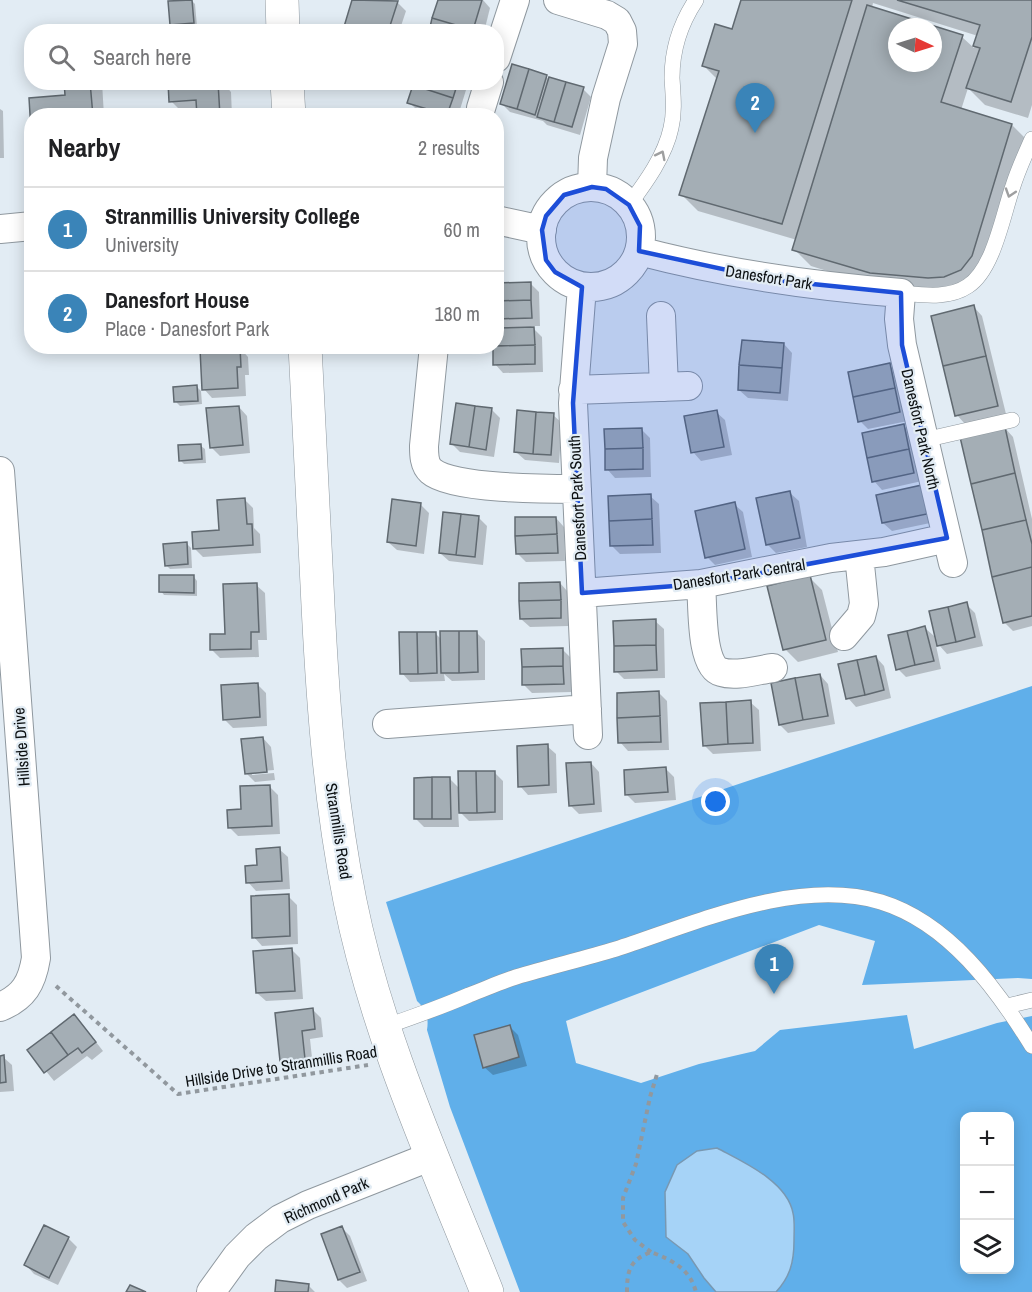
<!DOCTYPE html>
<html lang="en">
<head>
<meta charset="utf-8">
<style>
  :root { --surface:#fff; --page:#f2f2f2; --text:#202124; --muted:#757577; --line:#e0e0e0; --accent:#3a84b8 }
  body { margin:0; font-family:"Archivo Narrow",sans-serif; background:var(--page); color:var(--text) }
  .controls { position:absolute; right:18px; bottom:18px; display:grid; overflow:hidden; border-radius:12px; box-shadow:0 3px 15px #0003 }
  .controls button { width:54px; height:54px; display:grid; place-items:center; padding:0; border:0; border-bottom:2px solid var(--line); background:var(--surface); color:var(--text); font:30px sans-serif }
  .compass { position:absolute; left:888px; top:18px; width:54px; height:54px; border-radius:50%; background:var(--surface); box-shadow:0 3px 15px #0003; rotate:94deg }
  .you { position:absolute; left:716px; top:802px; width:21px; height:21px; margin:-15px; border:4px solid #fff; border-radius:50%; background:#1a73e8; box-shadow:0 0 0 9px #1a73e833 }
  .badge { display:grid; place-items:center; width:39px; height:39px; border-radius:50%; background:var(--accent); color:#fff; font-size:20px; font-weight:700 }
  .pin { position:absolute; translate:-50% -50px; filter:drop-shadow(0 2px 3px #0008) }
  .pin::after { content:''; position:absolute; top:32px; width:21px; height:18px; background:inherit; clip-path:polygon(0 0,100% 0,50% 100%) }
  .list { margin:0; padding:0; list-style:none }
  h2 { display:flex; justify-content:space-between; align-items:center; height:78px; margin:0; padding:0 24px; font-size:26px }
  h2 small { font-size:20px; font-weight:400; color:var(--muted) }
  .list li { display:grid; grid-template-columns:39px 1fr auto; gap:18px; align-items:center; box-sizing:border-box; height:84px; padding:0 24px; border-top:2px solid var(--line) }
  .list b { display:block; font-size:22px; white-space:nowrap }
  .list p { margin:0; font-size:20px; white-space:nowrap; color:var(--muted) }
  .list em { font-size:20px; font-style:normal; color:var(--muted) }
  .icon { flex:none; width:33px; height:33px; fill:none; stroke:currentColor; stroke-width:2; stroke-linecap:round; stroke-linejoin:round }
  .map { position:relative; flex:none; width:1032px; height:1292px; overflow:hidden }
  .search { position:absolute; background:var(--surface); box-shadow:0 3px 15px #0003; left:24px; top:24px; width:480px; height:66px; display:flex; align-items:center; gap:15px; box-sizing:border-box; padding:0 21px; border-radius:24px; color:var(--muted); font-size:22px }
  .panel { position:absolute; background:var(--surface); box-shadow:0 3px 15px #0003; left:24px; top:108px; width:480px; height:246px; border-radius:24px }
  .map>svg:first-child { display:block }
  .forest { fill:#60afea; fill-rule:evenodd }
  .water { fill:#a6d3f7; stroke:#7898b2; stroke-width:1.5 }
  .shadow { fill:#0003; fill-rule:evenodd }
  .building { fill:#a4aeb5; stroke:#606970; stroke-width:1.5; fill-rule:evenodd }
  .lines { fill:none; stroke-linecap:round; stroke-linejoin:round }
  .service-casing { stroke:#8f989f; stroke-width:16 }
  .minor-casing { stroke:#8f989f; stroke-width:30 }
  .tertiary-casing { stroke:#8f989f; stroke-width:34 }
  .path { stroke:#91989e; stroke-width:4; stroke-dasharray:4.5 4.5; stroke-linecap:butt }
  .service { stroke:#fff; stroke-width:15 }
  .minor { stroke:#fff; stroke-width:28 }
  .tertiary { stroke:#fff; stroke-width:33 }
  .oneway { stroke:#9e9fa0 }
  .marked { fill:#1d4ed8; fill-opacity:0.2; stroke:#1d4ed8; stroke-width:4.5; stroke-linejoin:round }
  .labels { text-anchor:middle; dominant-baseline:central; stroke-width:4.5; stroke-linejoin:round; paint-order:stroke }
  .street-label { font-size:16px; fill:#0c1012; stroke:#e2ecf4 }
</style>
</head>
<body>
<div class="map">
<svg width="1032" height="1292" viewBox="0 0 1032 1292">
  <rect width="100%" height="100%" fill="#e2ecf4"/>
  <path class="forest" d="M1032,686V979L1018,978L862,985L875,941L819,925L566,1021L576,1063L641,1083L699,1064L755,1051L780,1030L907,1015L914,1049L997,1023L1032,1016V1292H776C790,1277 794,1262 794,1241C794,1232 795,1221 793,1213C787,1181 743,1162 717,1148L677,1165L665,1192L666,1237L688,1254L704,1278L716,1292H520L450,1107L427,1030C429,1017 426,1009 417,1001L386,902ZM964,1116H1010V1270H964Z"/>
  <path class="water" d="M717,1148C743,1162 787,1181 793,1213C795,1221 794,1232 794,1241C794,1262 790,1277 776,1292H716L704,1278L688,1254L666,1237L665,1192L677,1165L697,1151Z"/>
  <path class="shadow" d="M175,0H191L195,4L197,26L175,28L171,24L177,2Z
    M354,0H391L397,2L406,11L399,32H347L345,29Z
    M439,0H483L490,8L484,32H430Z
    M743,0H1032V105L1028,118L985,105L968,88L961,110L1012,125L1029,142L978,286L888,290L811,266L794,249L797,240L698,211L681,194L718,80L703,65L733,31ZM873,3L978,36L974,48L962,37L933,27V63H897V27H931L872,8Z
    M546,76L549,80L583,89L591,97L580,135L547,125L543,121L510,112L502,104Z
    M65,82H102L104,116H32L66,96Z
    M170,82H222L231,92L232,116L184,114L171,101Z
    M415,82H458L466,90L458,116H432L418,111L409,102Z
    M0,109L3,111L4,158H0Z
    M530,283L539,292L540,326H531L542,337L543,372L503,373L495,364L496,346L502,329L496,324V284Z
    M974,307L982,316L1006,414L965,424L957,415Z
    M784,344L792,353L788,401L748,398L739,390Z
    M240,348L248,357L249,375H245L246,396L212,398L204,389Z
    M889,365L898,373L908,421L868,429L860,421Z
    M197,387L201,391L202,404L180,406L176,402Z
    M239,407L247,416L250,453L220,456L211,447Z
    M492,410L500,418L494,457L460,452L452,444Z
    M716,412L725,420L732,455L701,461L693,452Z
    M553,415L562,423L559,463L525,460L516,452Z
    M903,425L912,434L922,481L882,490L874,481Z
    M1005,428L1013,437L1032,519V626L1013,631L1004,622Z
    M641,429L650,438L651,477L615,478L607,469Z
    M201,446L205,449L206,463L184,464L180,460Z
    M921,487L935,522L892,531L883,523Z
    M790,493L799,501L807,547L776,553L767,544Z
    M650,496L659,504L661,553L620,554L611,545Z
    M244,499L253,508L254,528L260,534L261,553L203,557L194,548L220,532Z
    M420,504L429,513L424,554L397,550L388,542Z
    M734,504L743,512L752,557L715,565L707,557Z
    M478,517L487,526L483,565L449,561L440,553Z
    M556,518L564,527L565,561L526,562L517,553Z
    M187,544L191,548L192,568L170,569L166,565Z
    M194,577L197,581V596L164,595L161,591Z
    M809,577L822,590L838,652L798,662L785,649Z
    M560,583L568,592L569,626L530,627L521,619Z
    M256,585L265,593L267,640H258L259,657L220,658L212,650L226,635Z
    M966,604L975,613L983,646L947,654L939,645Z
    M655,621L664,629L665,678L624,679L616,671Z
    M925,628L934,636L941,669L906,677L898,669Z
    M476,632L485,641V680L452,681L444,674L445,681L410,682L402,673L435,633L442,640Z
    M562,649L571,658L572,692L532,693L524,685Z
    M876,657L884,666L891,698L856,707L848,698Z
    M820,675L828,684L835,724L788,733L780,725Z
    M257,684L266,693L267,726L233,728L224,719Z
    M659,693L667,701L669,750L628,751L620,742Z
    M750,702L759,710L761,751L713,754L704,745Z
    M263,738L271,747L274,770L252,772V775L274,773L275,780L255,782L246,773Z
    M547,746L556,754L557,793L528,795L520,786Z
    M591,763L599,772L602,812L579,814L570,805Z
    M665,768L674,777L676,800L635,803L627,795Z
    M494,772L503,781V820L469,821L458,810L459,827H424L416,819L449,778L460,789Z
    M269,786L278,795L280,834L238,836L230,828L243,810Z
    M279,849L288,857L290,889L256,891L248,882L259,867Z
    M288,896L297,905L298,944L262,946L254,937Z
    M292,950L300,958L303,999L266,1001L257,993Z
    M313,1010L321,1018L323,1037L310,1039L313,1067L290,1069L281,1061Z
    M82,1024L103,1051L92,1060L87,1056L54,1081L29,1050Z
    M510,1027L518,1035L527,1066L493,1075L484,1067Z
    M0,1057H3L12,1065L14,1091L0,1092Z
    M342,1228L350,1236L367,1281L347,1288L339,1280Z
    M68,1238L77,1247L58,1285L34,1274L26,1265Z
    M308,1285L315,1292H277Z"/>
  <path class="building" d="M192,0L194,23L170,25L168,1Z
    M352,0L398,1L388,32H348L343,30Z
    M438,0H482L473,30L432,18Z
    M741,0H852L782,224L679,195L719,71L702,66L715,24L732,29Z
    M897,0H1032V37L1011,102L966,88L980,48L973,46L980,25Z
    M867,5L963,35L941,102L1012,124L972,256L961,270L944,277L928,278L870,273L792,250ZM897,27H933V63H897Z
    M432,18L473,30V32H429Z
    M512,64L529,69L517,109L500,104Z
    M529,69L547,75L535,115L517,109Z
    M549,77L566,82L554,122L537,117Z
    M64,82H90L93,116H32L31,131L29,98L65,95Z
    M168,82H218L220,116H197L196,100L169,102Z
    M414,82H458L453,98L413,85Z
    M566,82L584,87L572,127L554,122Z
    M413,85L453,98L447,115L407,103Z
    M531,282V300L496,301V283Z
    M531,300L532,318L496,319V301Z
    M974,305L986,356L943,366L931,316Z
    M534,327L535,345L496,346V328Z
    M742,340L784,343L782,368L739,365Z
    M535,345V364L493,365V346Z
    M240,347L241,367H237L238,388L202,390L200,349Z
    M986,356L998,406L955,416L943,366Z
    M890,363L895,388L853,397L848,372Z
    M739,365L782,368L780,393L738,390Z
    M197,385L198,401L174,402L173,387Z
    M895,388L900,412L858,422L853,397Z
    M456,403L475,406L469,447L450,444Z
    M239,406L243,445L210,448L206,408Z
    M475,406L492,408L486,450L469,447Z
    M517,410L536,412L533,454L514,452Z
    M717,410L724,447L691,453L684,416Z
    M536,412L554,413L551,455L533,454Z
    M904,424L909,449L867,458L862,433Z
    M1005,427L1015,473L971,484L960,437Z
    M642,428L643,448L605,449L604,429Z
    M201,444L202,459L179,461L178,445Z
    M643,448V469L605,470V449Z
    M909,449L914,473L872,482L867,458Z
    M1015,473L1026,520L982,530L971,484Z
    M922,485L927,514L882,523L876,495Z
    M790,491L800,538L766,545L756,498Z
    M651,494L652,519L609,521L608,496Z
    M245,498L247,524H252L253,545L193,549L192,532L219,530L217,500Z
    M392,499L421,503L416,546L387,542Z
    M735,502L745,549L705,558L695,511Z
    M443,512L461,514L456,555L439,553Z
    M461,514L479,516L475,557L456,555Z
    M515,517H556L557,534L515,536Z
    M652,519L653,545L610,546L609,521Z
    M1026,520L1032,544V567L992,577L982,530Z
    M557,534L558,553L516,554L515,536Z
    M187,542L188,564L165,566L163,544Z
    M1032,567V616L1003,623L992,577Z
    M159,575H194V593L159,592Z
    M810,575L826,640L783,650L767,586Z
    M560,582L561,600L519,601V583Z
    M257,583L259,632H251V649L210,650V634H225L223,584Z
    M561,600V618L520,619L519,601Z
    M967,602L975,637L956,642L948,607Z
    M948,607L956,642L937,646L929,611Z
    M656,619V645L614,646L613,621Z
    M925,626L934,661L915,665L907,631Z
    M440,631H459V673H441Z
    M459,631H477L478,672L459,673Z
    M907,631L915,665L896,670L888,635Z
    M399,632H417L418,674H400Z
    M417,632H436L437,673L418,674Z
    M656,645L657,670L614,672V646Z
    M563,648V666L522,667L521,649Z
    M876,656L884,690L865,695L857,660Z
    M857,660L865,695L846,699L838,664Z
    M563,666L564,684L522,685V667Z
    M820,674L828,716L803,720L795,678Z
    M795,678L803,720L779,725L771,683Z
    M258,683L260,717L223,720L221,685Z
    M659,691L660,716L617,718V693Z
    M751,700L753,743L728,744L726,702Z
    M726,702L728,744L703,746L700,703Z
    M660,716L661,742L618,743L617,718Z
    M263,737L267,772L245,774L241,739Z
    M548,744L549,785L518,787L517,746Z
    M591,762L594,804L569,806L566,763Z
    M666,767L668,792L625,795L624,770Z
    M458,771H476L477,813H459Z
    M476,771H495V812L477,813Z
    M432,777V819H414V778Z
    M432,777H450L451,819H432Z
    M270,785L272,826L228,828L227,810L241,809L240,786Z
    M280,847L282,881L246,883L245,866L257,865L256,849Z
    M289,894L290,936L252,938L251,896Z
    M292,948L295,991L256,993L253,951Z
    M313,1008L315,1029L302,1031L305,1059L280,1061L275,1013Z
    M74,1014L96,1042L82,1053L78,1048L68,1055L51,1032Z
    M510,1025L519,1057L483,1068L474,1035Z
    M51,1032L68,1055L44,1073L27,1050Z
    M4,1055L6,1082L0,1083V1056Z
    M44,1225L69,1237L49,1278L24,1265Z
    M342,1226L360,1272L338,1280L321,1234Z
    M276,1280L309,1284L308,1292H275Z
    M130,1285L146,1292H126Z"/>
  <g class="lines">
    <g class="service-casing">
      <path id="service" d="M629,205C646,182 665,156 671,128C675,111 673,95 672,78C672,49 680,24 696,0
        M901,293C923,295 949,299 968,286C994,269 1003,214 1013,186C1018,170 1025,155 1032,139
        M924,440L1012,420
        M1007,1006L1032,1000
        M384,1027C413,1017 441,1007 469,995C485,989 500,982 516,977C549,967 583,959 616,949C696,923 797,877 881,902C949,923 996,988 1032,1046"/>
    </g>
    <g class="minor-casing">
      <path id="minor" d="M558,0L607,15L617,21L622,31L623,44L606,98L593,158L592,187
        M496,58L515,0
        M481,108L489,82
        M541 237a50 50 0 1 1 100 0a50 50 0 1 1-100 0Z
        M496,220L542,230
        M0,229L32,226
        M639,251C726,274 812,286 901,293L899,319L902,345L953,563
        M582,287L573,403L588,735
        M661,316L664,387
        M434,346L424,446C424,454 424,465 431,471C451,489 548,489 577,489
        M573,390L688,386
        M0,471L36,958C32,983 24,997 0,1007
        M701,584C703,603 700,667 721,672C736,677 757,670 773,668
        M582,593L701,584L831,558L884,552L947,538
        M844,636L861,616L864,604L859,555
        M387,724L587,709
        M211,1292L237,1256L256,1237L280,1219L308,1205L432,1156"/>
    </g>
    <g class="tertiary-casing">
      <path id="tertiary" d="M282,0L283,32
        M287,82L289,116
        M305,346C309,426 313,506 317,585C322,691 329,797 350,901C377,1036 436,1164 487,1292"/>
    </g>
    <path class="path" d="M56,986L178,1094L368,1065
      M651,1252L635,1240L623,1222V1198L636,1164L650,1097L658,1071
      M627,1292C627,1270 630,1260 651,1252C672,1260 690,1269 696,1292"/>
    <use href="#service" class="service"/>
    <use href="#minor" class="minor"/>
    <use href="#tertiary" class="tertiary"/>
  </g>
  <defs><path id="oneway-chevron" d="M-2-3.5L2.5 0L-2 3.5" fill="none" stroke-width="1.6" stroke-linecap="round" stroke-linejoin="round" transform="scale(1.5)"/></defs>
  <g class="oneway">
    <use href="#oneway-chevron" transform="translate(661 155) rotate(-63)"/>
    <use href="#oneway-chevron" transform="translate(1010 193) rotate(108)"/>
  </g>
  <path class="marked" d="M592,187L606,189L629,205L640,226L639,251L773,280L901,293L902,345L947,538L701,584L582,593L573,403L582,287L555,272L546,260L542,230L546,216L564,195Z"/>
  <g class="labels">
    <g class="street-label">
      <text transform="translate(769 277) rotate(9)">Danesfort Park</text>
      <text transform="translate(921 429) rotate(77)">Danesfort Park North</text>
      <text transform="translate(577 498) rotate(-93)">Danesfort Park South</text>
      <text transform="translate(739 574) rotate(-9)">Danesfort Park Central</text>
      <text transform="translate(21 747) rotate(-94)">Hillside Drive</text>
      <text transform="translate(339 831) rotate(81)">Stranmillis Road</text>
      <text transform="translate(281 1066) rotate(-9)">Hillside Drive to Stranmillis Road</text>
      <text transform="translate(326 1200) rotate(-24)">Richmond Park</text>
    </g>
  </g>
</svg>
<div class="controls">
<button>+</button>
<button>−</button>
<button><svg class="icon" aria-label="layers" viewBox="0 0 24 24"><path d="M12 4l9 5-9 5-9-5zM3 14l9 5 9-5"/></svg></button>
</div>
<svg class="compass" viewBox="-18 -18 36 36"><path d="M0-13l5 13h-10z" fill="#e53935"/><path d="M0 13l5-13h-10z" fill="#757577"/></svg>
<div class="you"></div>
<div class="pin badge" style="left:774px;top:994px">1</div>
<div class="pin badge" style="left:755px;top:133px">2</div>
<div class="search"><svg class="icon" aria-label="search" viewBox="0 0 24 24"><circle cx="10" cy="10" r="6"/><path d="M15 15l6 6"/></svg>Search here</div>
<section class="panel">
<h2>Nearby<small>2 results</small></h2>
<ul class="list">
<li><span class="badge">1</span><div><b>Stranmillis University College</b><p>University</p></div><em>60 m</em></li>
<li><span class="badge">2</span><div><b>Danesfort House</b><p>Place · Danesfort Park</p></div><em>180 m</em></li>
</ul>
</section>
</div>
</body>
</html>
